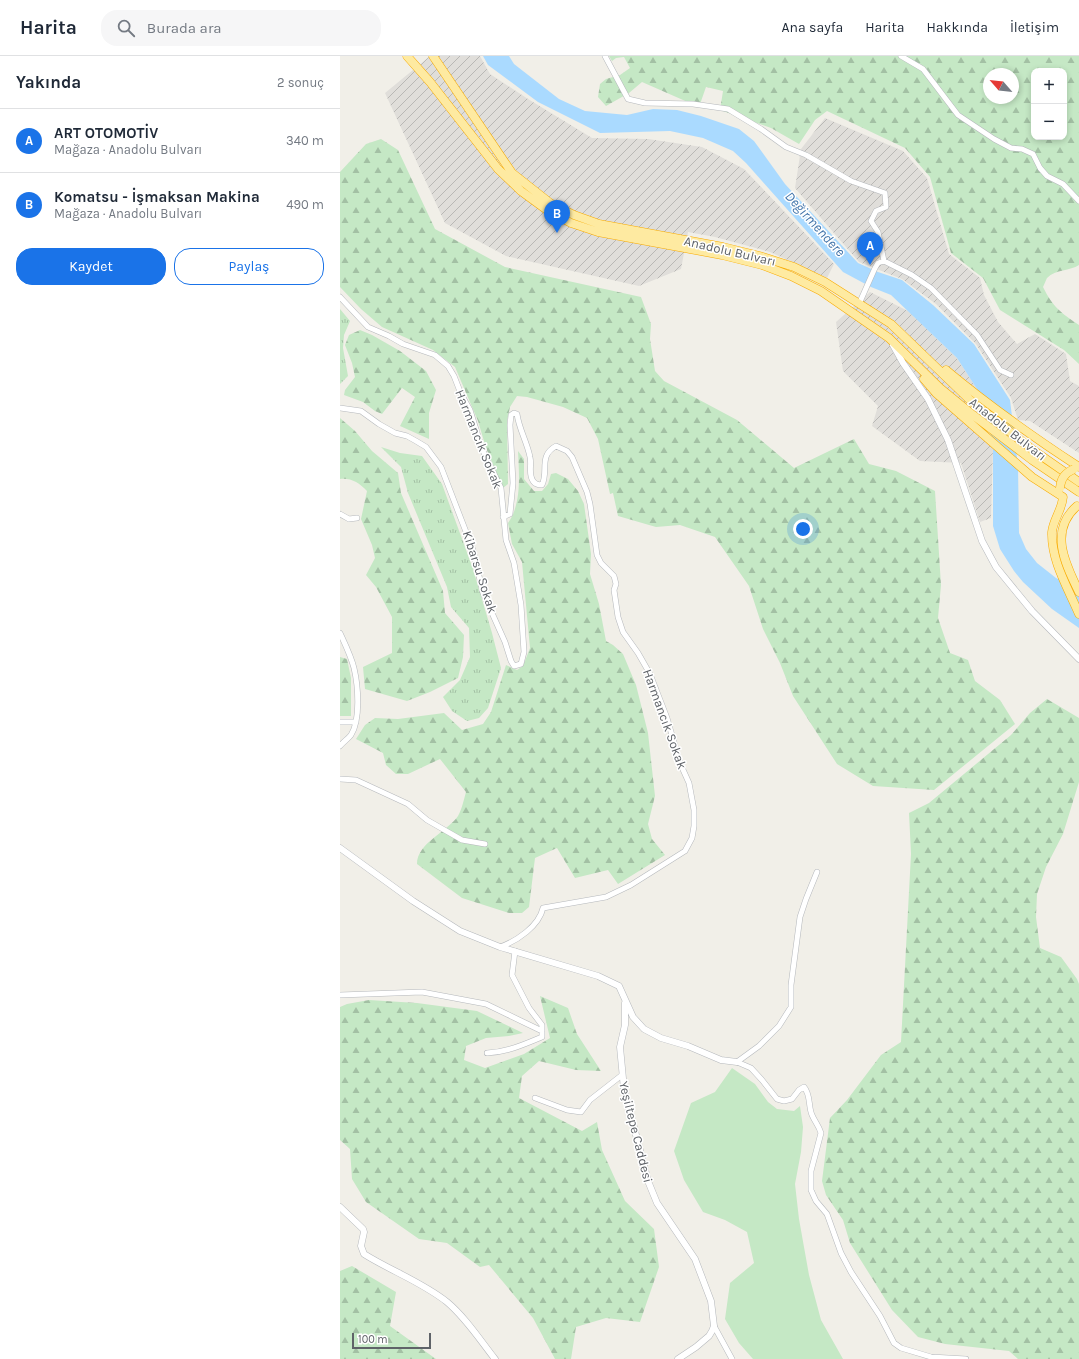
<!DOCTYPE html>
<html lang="tr">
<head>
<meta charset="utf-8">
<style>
  :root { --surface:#fff; --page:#f6f6f7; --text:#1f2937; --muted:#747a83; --line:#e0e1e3; --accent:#1a73e8 }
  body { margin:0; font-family:Karla,sans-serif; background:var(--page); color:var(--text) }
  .controls { position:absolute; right:12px; top:12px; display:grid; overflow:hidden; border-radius:8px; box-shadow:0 2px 6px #0003 }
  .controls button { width:36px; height:36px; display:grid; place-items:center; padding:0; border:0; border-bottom:1px solid var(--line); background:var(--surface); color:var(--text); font:20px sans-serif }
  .compass { position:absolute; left:643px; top:12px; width:36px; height:36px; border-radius:50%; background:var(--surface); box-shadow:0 2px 6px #0003; rotate:298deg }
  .scale { position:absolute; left:12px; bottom:10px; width:79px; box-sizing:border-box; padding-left:4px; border:2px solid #5f6368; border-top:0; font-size:11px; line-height:14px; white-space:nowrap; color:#5f6368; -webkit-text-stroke:3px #fff; paint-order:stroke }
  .you { position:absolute; left:463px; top:473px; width:14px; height:14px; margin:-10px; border:3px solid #fff; border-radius:50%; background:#1a73e8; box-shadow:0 0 0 6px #1a73e833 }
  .badge { display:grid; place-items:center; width:26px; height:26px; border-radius:50%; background:var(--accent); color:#fff; font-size:13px; font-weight:700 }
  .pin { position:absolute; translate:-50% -33px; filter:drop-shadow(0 1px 2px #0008) }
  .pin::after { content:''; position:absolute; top:21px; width:14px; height:12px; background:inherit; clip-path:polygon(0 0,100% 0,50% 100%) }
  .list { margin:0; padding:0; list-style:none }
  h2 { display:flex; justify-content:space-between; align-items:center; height:52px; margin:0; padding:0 16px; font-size:17px }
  h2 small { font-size:13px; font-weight:400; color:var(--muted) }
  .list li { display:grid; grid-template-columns:26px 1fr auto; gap:12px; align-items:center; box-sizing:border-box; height:64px; padding:0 16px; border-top:1px solid var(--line) }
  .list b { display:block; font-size:15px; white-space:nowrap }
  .list p { margin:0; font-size:13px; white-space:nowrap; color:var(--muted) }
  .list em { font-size:13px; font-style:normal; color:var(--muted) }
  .actions { display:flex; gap:8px; padding:12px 16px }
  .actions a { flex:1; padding:9px 0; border:1px solid var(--accent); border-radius:16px; text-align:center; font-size:14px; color:var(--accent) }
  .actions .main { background:var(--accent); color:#fff }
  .icon { flex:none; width:22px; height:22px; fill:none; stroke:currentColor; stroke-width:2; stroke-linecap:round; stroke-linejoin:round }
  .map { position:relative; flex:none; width:739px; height:1303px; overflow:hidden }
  header { display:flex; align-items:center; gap:24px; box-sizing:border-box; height:56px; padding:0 20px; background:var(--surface); border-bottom:1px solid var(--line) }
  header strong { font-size:19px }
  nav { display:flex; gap:22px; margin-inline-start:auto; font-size:14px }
  .search { width:280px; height:36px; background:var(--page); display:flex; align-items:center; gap:10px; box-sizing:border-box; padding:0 14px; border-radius:16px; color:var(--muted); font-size:15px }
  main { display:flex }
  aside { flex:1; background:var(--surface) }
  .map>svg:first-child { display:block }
  .industrial { fill:url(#industrial-furrows) }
  .grass { fill:url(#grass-tufts) }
  .forest { fill:url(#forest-firs); fill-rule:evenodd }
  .green { fill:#c5e8c5 }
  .water { fill:#aadaff }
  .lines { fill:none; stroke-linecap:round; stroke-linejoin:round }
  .minor-casing { stroke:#b5b8bc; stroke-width:6 }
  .tertiary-casing { stroke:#b5b8bc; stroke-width:7 }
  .trunk-casing { stroke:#f9ab00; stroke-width:9 }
  .minor { stroke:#fff; stroke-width:5 }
  .tertiary { stroke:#fff; stroke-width:6 }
  .trunk { stroke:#feeaa1; stroke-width:8 }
  .trunk-bridge-casing { stroke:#f9ab00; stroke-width:9; stroke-linecap:butt }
  .trunk-bridge { stroke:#feeaa1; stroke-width:8 }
  .labels { text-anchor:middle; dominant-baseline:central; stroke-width:3; stroke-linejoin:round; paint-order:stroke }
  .street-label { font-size:13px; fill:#5f6368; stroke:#fff }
  .water-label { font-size:14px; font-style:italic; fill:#4174aa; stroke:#fff }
</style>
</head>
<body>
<header>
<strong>Harita</strong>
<div class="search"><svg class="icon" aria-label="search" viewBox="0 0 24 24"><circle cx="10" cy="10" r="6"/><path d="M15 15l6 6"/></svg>Burada ara</div>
<nav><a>Ana sayfa</a><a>Harita</a><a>Hakkında</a><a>İletişim</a></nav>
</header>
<main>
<aside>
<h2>Yakında<small>2 sonuç</small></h2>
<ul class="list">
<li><span class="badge">A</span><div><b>ART OTOMOTİV</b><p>Mağaza · Anadolu Bulvarı</p></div><em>340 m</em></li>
<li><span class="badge">B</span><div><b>Komatsu - İşmaksan Makina</b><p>Mağaza · Anadolu Bulvarı</p></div><em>490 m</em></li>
</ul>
<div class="actions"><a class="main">Kaydet</a><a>Paylaş</a></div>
</aside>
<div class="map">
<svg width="739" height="1303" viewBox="0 0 739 1303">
  <defs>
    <pattern id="industrial-furrows" width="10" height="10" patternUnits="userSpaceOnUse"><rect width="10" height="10" fill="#e0deda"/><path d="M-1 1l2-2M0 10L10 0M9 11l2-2" fill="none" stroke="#b9b8b5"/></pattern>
    <pattern id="grass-tufts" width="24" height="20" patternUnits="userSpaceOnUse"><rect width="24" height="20" fill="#c5e8c5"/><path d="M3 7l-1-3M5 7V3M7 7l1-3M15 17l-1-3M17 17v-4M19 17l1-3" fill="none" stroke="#a3c0a4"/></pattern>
    <pattern id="forest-firs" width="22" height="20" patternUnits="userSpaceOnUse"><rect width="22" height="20" fill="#c5e8c5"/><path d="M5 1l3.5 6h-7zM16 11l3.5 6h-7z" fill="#a3c0a4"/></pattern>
  </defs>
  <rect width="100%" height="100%" fill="#f1efe8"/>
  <path class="industrial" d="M90,0H140L150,18L188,43L252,82L308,83L362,91L404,113L494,208L487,222L430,196L375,181L348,176L341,213L299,230L166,200L105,167L45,37Z
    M485,62L563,95L587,122L609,198L640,222L644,239L658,266L677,288L695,278L726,298L730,325L739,330V397L690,365L678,364L671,342L636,288L596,248L562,223L519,206L455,132L461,93Z
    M530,236L568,255L617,302L644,344L653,393L651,462L640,466L621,407L580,405L532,370L538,350L503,315L496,266Z"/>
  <path class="grass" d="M0,253L10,265L4,279L3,292L8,320L0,328Z
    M41,391L60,397L82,400L102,428L133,513L152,577L161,612L148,652L139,662L127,665L112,655L103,641L120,624L130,601L129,572L111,551L107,531L68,437L61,411Z"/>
  <path class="forest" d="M269,0H739V209C730,215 716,213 707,222C706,224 704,229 703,231C713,251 721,257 739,269V308L724,294L660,254L643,222L611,197L590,121L565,92L487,55L475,64L459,88L431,72L380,54L383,35L366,31L359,51L302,26L289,37L266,50L258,41L260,28L266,23L280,19L290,12L284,1L276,2L272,5ZM694,15H724V81H694ZM649,18H673V42H649Z
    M41,83L58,94L95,173L165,211L301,241L311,268L310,283L315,315L324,325L397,364L454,412L514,383L529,408L556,415L595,435L601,529L598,562L610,597L628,604L635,625L660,644L675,668L594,734L533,730L497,708L453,640L440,607L423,573L409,530L375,481L340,469L316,471L278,460L273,437L270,438L258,383L247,362L223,351L187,341L177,340L170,351L167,365L168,428L163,432L146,392L138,365L115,311L93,294L42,271L21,253L0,231V116L26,88Z
    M20,274L32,279L60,295L86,315L96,334L89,357V383L60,370L75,341L62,332L42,358L35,355L23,346L4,339L5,334L15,321L12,307L5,289L9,279Z
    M0,362L15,375L32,395L58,417L61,437L103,535L105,557L124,579L123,601L118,622L90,636L67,645L25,633L23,611L52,597V561L36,531L26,519L35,502L32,489L21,463L27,435C19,427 12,422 0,423Z
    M178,395L184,403V423L194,435H202L208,428L211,418L216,417L228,423L238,435L244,448L251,498L250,518L259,548L266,585L273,589L283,598L296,629L308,677L315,740L308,768L312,783L325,799L278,828L268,814L235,822L217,792L195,802L189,851L182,857H169L122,842L77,808C77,787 107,776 118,760C122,753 124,743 126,736L100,703L68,718H56L46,709L43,697L16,683L25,669L35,662L58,663L104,657L122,674L143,668L151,656L166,609L177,614L183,610L190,592L182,506L172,488L168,467C182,448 179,417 178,395Z
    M0,601L7,603L11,622V660H0Z
    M707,643L739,662V726L723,778L706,811L697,838L696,861L700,892L721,901L737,923L739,928V1303H678L669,1295L605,1288L578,1281L552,1254L510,1187L503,1164L486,1139L482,1125L490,1062L507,1044L541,999L561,986L571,798L569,757L589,747L671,679L690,657Z
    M200,940L228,952L237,978L261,1015L236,1014L199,1005L182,1020L179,1042L242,1075L257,1066L262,1094L285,1145L314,1173L319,1211L300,1266L266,1262L236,1271L231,1303H215L193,1262L149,1209L140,1211L107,1187L79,1183L26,1146L12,1123L10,1093L0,1084V951L7,948L29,944L77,947L137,955L183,977L169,980L146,982L126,990L124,1004L145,1012L184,998L210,982Z
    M12,1210L56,1236L50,1270L96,1303H0V1215Z"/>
  <path class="green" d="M392,1012L415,1028L428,1046L437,1053L454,1055L460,1050L463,1071L461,1096L455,1128L459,1163L469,1219L481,1264L503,1303H413L399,1287L385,1263L390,1227L414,1207L407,1176L385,1164L363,1156L344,1124L334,1095L351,1047L375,1036Z"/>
  <path class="water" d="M143,0H169L174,8L219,43L245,55L287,59L313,53L337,54L361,60L399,73L414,85L445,128L518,207L538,216L562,224L593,249L634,288L670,344L678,410L679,477L686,493L697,507L716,522L739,532V572L712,553L683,526L674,515L660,493L653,470V393L644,344L617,302L551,239L531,231L503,216L406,107L393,95L363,82L330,75L260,77L198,46L148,9Z"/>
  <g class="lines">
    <g class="minor-casing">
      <path id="minor" d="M265,0L288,43L305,47L353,48L388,53L421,73L446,91L466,99L511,125L545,137L546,151L536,155L531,165L538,176L544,205
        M561,0L583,13L618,59L654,83L671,92L682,93L693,98L700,112L707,120L723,128L739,145
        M0,241L28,271L49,280L63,288L95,299L108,310L114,320L121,338L130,354L142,393L161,432L166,484L174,507L181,549L184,596L181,608L174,610L171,605L165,586L143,537L133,494L101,411L86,391L76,385L67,380L55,377L39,368L21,355L0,352
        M519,248L535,212L538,207L544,205L572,219L591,232L637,279L660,314L671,319
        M0,458L9,463L17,462
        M0,577C5,588 11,600 14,612C18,629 21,663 11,679C8,683 3,686 0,690
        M0,666H16
        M0,723L16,724L68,748L87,764L122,784L145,788
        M160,891C177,885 199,870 203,852L266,841L291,829L345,795L352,782L354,770V754L349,727L340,707L327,662L310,618L298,597L283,576L278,561L274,534L276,528L274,520L261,507L257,499L250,448L247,436L232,401L227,395L216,390C198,400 209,415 202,429C199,429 195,428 193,425C188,418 192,409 190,401C187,386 179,373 177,358L174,357L171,359L170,369L173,427L170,458L163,461
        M0,939L82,936L146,948L202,975
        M147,997C167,996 183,989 202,981V969L189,952L172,919L175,895
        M397,1006L411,1012L422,1024L437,1043L444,1045L452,1043L459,1034L464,1031C471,1039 468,1050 472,1059C475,1066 479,1070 481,1077L471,1115V1134L476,1145L487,1158L501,1197L511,1216L540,1260L554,1287L561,1292L591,1301L626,1303
        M397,1006L419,990L439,970L451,951V929L460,861L466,843L477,816
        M195,1042L227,1054L241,1056L250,1044L282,1019
        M374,1270L392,1303"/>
    </g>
    <g class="tertiary-casing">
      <path id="tertiary" d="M553,289L563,307L588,343L608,384L642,485L656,511L692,555L739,603
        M0,792L73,845L120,875L160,891L258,920L279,930L293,961L304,973L321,982L348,990L381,1004L397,1006
        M285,947V969L280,991L284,1033L308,1125L317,1147L355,1203L371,1245L374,1270L372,1275L369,1280L356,1291L338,1303
        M0,1151L23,1173L24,1176L21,1190L24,1198C51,1215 82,1226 107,1246C126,1262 140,1284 155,1303"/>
    </g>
    <g class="trunk-casing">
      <path id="trunk" d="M67,0L90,26L158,113L181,135L207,154L231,167L258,176L382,199L422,209L451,220L481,235L549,282L600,332L633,359L692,404L739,436
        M93,0L172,117L210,147L234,159L259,168L383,191L423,201L454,211L485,226L551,268L630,344L693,394L739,426
        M606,314C648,349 693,381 739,411
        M584,323L596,337L692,421L723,441C722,454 713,464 712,476C711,505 728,532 739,558
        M737,450C708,475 726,509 739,536"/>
    </g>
    <use href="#minor" class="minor"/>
    <use href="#tertiary" class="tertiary"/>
    <use href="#trunk" class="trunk"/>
    <g class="trunk-bridge-casing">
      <path id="trunk-bridge" d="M720,432C721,422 725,417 734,413"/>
    </g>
    <use href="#trunk-bridge" class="trunk-bridge"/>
  </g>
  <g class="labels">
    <g class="street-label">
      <text transform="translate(390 195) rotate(13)">Anadolu Bulvarı</text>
      <text transform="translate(668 373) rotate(38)">Anadolu Bulvarı</text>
      <text transform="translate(139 383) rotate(68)">Harmancık Sokak</text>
      <text transform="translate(140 516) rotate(72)">Kibarsu Sokak</text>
      <text transform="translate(325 663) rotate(70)">Harmancık Sokak</text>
      <text transform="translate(296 1076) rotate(76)">Yeşiltepe Caddesi</text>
    </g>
    <g class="water-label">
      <text transform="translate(475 168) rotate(48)">Değirmendere</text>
    </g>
  </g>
</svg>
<div class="controls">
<button>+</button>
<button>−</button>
</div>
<svg class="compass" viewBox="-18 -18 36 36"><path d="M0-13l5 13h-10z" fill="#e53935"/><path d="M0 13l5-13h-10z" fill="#747a83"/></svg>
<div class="scale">100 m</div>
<div class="you"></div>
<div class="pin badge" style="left:530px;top:209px">A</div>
<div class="pin badge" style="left:217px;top:177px">B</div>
</div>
</main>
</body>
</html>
